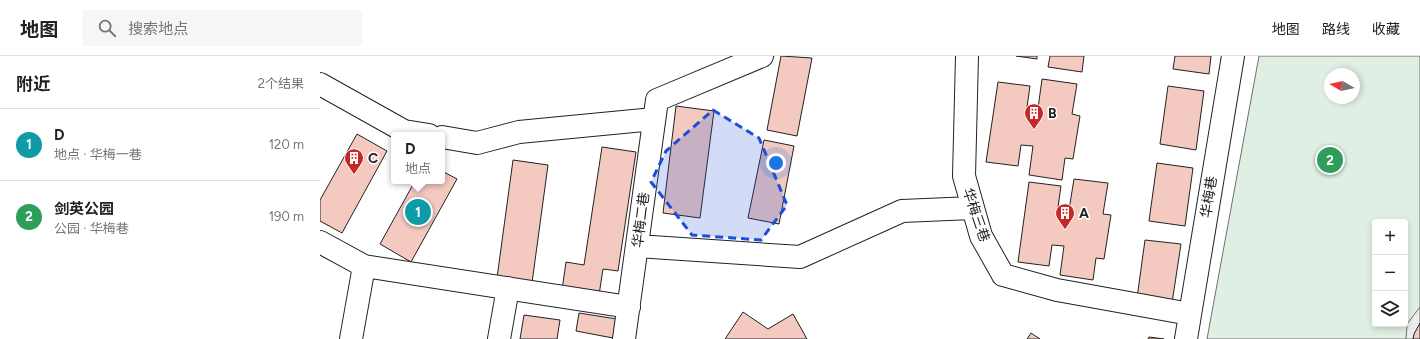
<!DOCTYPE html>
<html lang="zh">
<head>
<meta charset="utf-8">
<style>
  :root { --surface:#fff; --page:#f6f6f6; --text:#222; --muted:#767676; --line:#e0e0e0; --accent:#2563eb }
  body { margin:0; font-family:Figtree,"Noto Sans SC",sans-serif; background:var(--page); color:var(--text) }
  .controls { position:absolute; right:12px; bottom:12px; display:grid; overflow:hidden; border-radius:4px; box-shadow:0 2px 6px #0003 }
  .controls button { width:36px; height:36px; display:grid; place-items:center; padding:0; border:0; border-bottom:1px solid var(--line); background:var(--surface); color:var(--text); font:20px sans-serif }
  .compass { position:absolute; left:1004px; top:12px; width:36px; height:36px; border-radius:50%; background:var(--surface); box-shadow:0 2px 6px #0003; rotate:279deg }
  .you { position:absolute; left:456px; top:107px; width:14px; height:14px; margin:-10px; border:3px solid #fff; border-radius:50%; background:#1a73e8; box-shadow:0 0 0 6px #1a73e833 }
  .badge { display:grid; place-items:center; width:26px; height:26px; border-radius:50%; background:var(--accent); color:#fff; font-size:13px; font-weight:700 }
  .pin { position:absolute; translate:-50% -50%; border:2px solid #fff; box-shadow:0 1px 4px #0006 }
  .popup { position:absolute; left:71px; top:76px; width:54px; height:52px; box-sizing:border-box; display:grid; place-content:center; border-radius:4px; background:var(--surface); filter:drop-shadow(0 1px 3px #0005); font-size:13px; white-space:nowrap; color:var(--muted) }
  .popup b { font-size:15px; color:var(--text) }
  .popup::after { content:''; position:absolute; left:50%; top:100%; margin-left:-8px; border:8px solid transparent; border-top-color:var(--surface) }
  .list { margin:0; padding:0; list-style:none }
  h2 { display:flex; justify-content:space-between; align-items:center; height:52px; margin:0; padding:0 16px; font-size:17px }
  h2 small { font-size:13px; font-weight:400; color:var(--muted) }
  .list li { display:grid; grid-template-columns:26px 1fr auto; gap:12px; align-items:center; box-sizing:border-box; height:72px; padding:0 16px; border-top:1px solid var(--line) }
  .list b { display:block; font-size:15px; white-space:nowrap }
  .list p { margin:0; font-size:13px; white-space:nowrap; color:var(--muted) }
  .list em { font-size:13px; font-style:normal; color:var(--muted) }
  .icon { flex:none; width:22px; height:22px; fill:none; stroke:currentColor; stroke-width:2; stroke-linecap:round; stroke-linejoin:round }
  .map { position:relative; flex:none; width:1100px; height:283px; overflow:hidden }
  header { display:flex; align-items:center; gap:24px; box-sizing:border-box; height:56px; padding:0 20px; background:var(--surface); border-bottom:1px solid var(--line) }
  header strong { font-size:19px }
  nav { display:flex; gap:22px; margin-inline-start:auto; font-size:14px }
  .search { width:280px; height:36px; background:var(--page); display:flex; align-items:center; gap:10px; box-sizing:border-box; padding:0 14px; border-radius:4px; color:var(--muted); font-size:15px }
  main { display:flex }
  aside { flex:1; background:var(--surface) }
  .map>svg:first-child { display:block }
  .green { fill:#e0efe3; stroke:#6f6f6f; fill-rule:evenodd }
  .parking { fill:#ededed; stroke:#6f6f6f }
  .building { fill:#f3c9c0; stroke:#222 }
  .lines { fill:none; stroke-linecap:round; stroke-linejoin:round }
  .minor-casing { stroke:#222; stroke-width:24 }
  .minor { stroke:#fff; stroke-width:22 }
  .marked { fill:#1d4ed8; fill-opacity:0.2; stroke:#1d4ed8; stroke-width:3; stroke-dasharray:8 5; stroke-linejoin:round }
  .labels { text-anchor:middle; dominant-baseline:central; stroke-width:3; stroke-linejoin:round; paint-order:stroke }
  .poi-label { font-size:14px; font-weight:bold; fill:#222; stroke:#fff; text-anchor:start }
  .street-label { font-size:14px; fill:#222; stroke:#fff }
</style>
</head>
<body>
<header>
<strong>地图</strong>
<div class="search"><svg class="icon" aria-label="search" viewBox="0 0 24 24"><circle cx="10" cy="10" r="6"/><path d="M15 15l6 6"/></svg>搜索地点</div>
<nav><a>地图</a><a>路线</a><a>收藏</a></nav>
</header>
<main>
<aside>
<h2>附近<small>2个结果</small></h2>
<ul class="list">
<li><span class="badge" style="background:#0f9aa8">1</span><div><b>D</b><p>地点 · 华梅一巷</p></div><em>120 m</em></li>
<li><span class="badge" style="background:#2e9e5b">2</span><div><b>剑英公园</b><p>公园 · 华梅巷</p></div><em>190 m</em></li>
</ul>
</aside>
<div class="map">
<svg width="1100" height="283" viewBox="0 0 1100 283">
  <rect width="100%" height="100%" fill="#fff"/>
  <path class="green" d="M939,0H1100V283H887ZM1010,18H1034V42H1010ZM1055,166H1085V268H1055Z"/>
  <path class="parking" d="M1100,251V283H1086L1087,268Z"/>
  <path class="building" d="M461,0L492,2L477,80L447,74Z
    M696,0H717V3Z
    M730,0H764L762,16L728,11Z
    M855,0H891L889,18L853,13Z
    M722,23L757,28L752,58L760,60L753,103L745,102L742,124L709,119L713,90L701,89L698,110L666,106L678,26L710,30L706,58L717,60Z
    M848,30L884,35L876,94L840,88Z
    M356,50L394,55L380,162L343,157Z
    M37,78L67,95L22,177L0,165V144Z
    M444,84L474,90L459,168L428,162Z
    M282,91L316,96L298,215L283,213L279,239L242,234L246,206L264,209Z
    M193,104L228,109L212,227L177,222Z
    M837,107L873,112L865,170L829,165Z
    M122,115L137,123L91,206L60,188L95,125H122Z
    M754,123L788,127L783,158L791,159L784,203L776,202L773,224L740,219L744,190L732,189L729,210L698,206L709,126L741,130L737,158L748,160Z
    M825,184L861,188L852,247L817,242Z
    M423,256L448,273L473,258L487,283H405Z
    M259,257L297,263L293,282L256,275Z
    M204,259L240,264L237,283H200Z
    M1100,267V283H1093L1094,278Z
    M711,277L720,283H707Z
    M829,281L844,283H828Z"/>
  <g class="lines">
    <g class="minor-casing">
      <path id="minor" d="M647,0L644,120L661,180L683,219L737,234L870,258
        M0,28L84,75L109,79
        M122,81L157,87L199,76L334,63
        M0,186L44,210L309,251
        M317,190L480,201L582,155L652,152
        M31,283L44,210
        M179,283L188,232
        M304,283L337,44L442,0
        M866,283L913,0"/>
    </g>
    <use href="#minor" class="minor"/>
  </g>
  <path class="marked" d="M393,54L439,82L467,149L441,184L372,179L331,126L346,95Z"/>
  <defs>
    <g id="building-pin" transform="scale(1)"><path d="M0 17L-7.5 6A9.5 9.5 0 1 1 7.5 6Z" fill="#c62828" stroke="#fff"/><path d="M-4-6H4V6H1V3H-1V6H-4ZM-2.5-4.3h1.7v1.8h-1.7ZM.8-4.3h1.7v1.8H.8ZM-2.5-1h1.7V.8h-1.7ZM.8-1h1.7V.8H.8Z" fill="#fff"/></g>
  </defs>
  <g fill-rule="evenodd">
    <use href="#building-pin" x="714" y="57"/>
    <use href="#building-pin" x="34" y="102"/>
    <use href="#building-pin" x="745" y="157"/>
  </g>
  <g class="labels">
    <g class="poi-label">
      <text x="728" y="57">B</text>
      <text x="48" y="102">C</text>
      <text x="759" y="157">A</text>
    </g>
    <g class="street-label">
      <text transform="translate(889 141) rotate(-81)">华梅巷</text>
      <text transform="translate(656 159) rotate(71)">华梅三巷</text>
      <text transform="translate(321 164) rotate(-83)">华梅二巷</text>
    </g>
  </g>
</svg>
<div class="controls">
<button>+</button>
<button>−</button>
<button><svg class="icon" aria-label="layers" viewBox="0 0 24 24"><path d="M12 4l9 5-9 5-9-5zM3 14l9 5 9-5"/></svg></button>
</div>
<svg class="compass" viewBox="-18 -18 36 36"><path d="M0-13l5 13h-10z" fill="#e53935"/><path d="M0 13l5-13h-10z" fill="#767676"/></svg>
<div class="you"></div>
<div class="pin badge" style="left:98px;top:156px;background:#0f9aa8">1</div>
<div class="popup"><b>D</b>地点</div>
<div class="pin badge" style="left:1010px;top:104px;background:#2e9e5b">2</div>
</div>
</main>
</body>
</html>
